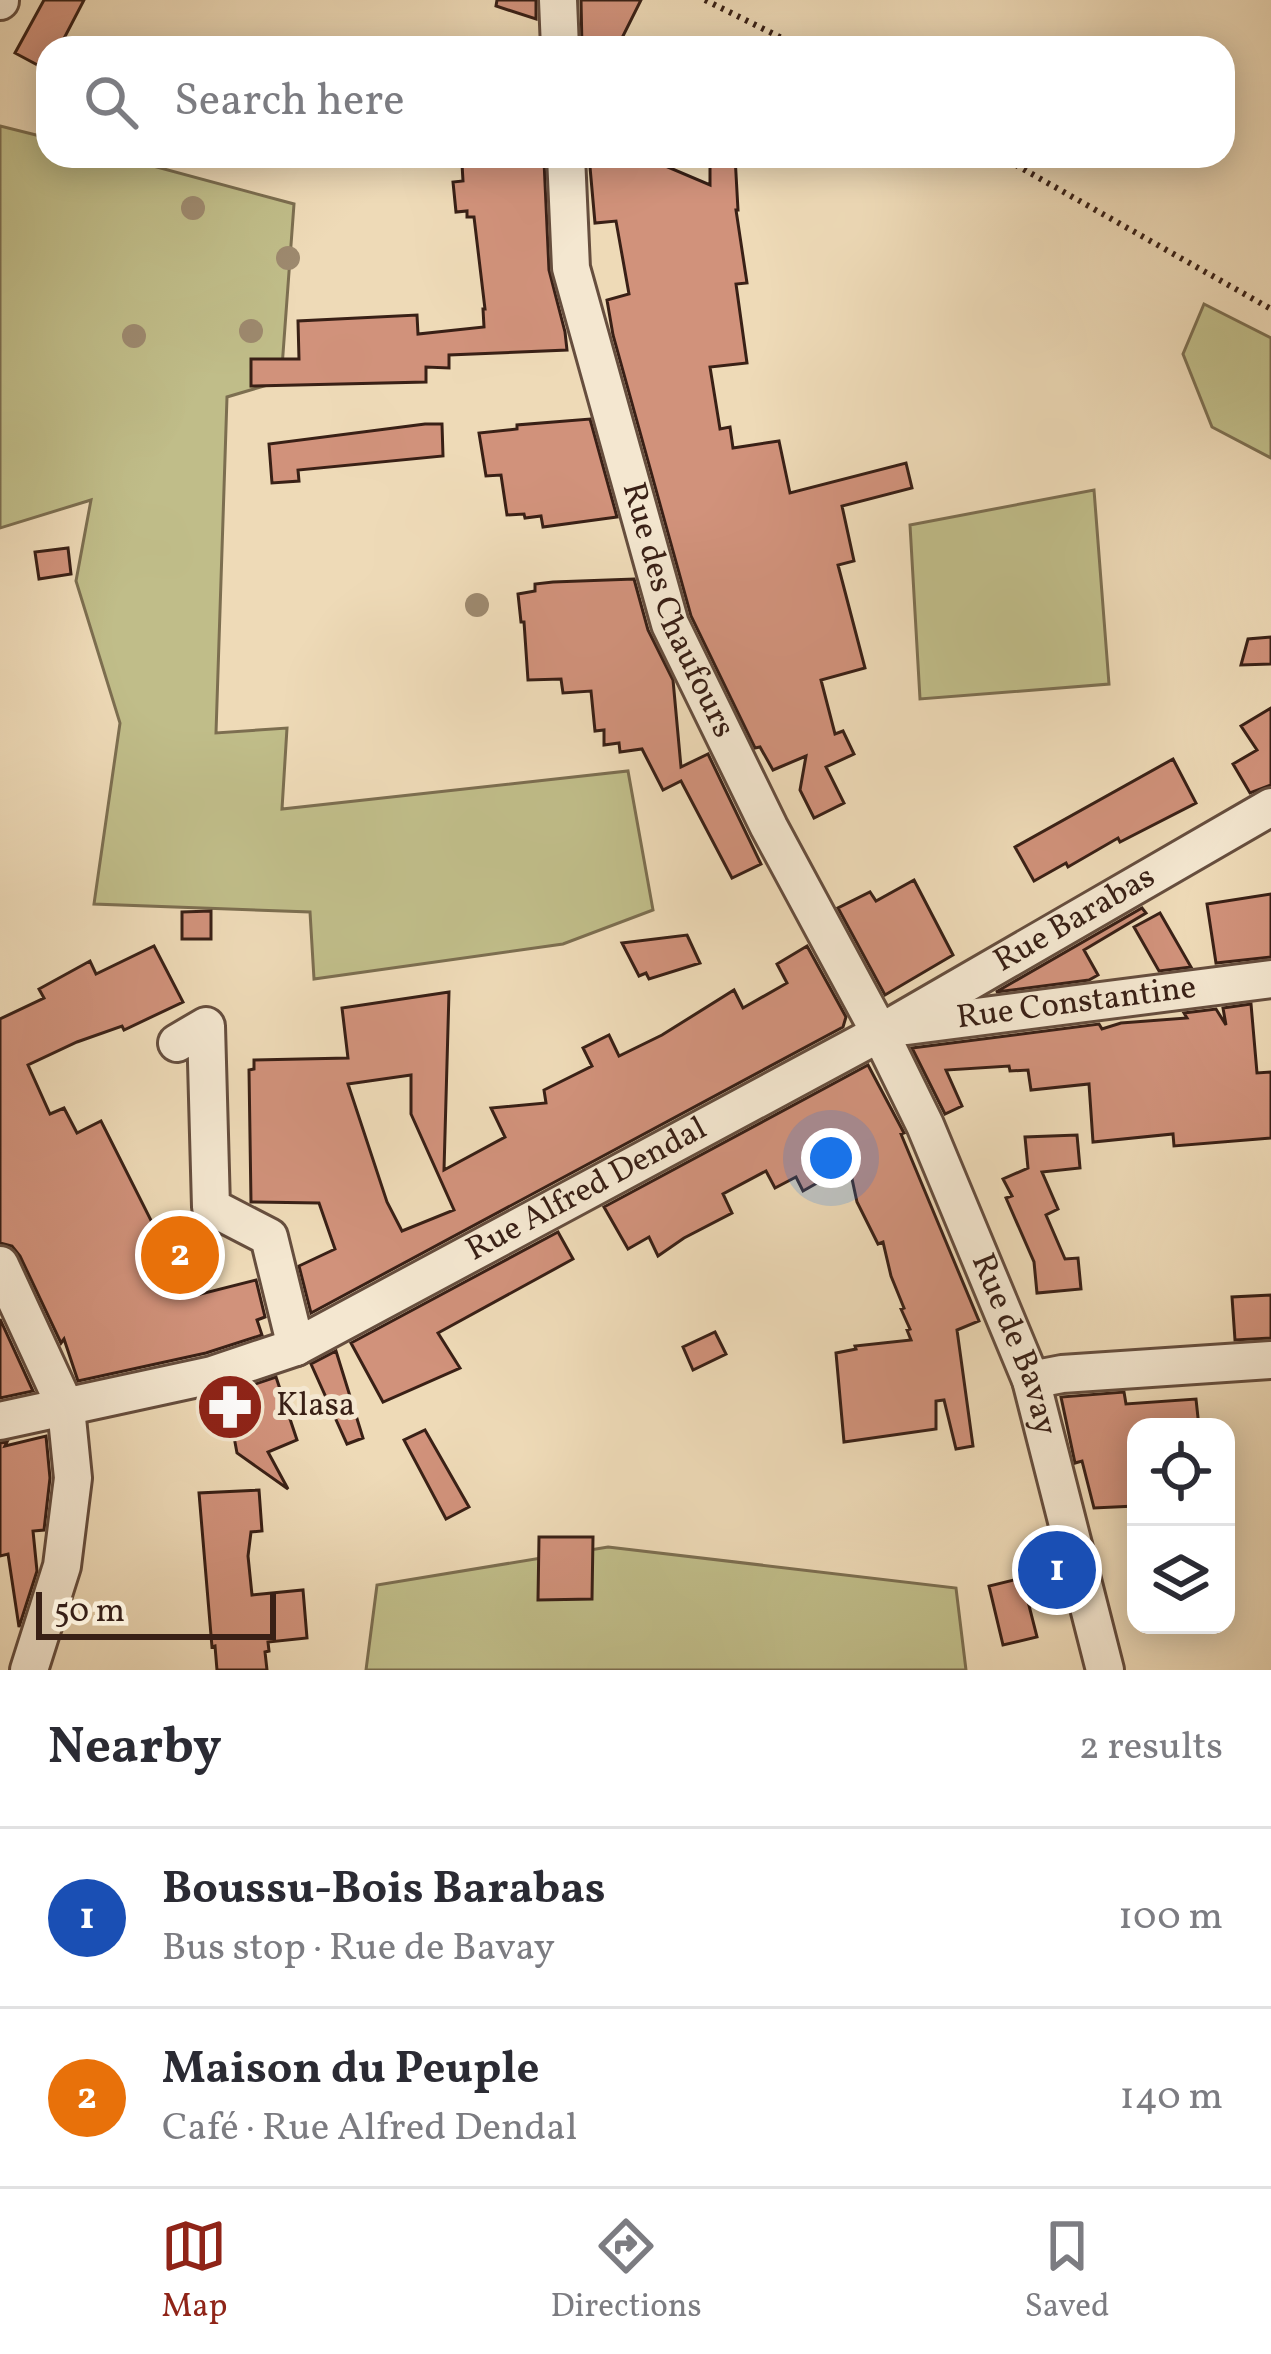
<!DOCTYPE html>
<html lang="en">
<head>
<meta charset="utf-8">
<style>
  :root { --surface:#fff; --page:#f7f7f7; --text:#2b2b33; --muted:#7c7c81; --line:#e1e1e2; --accent:#8f2418 }
  body { margin:0; font-family:Vollkorn,serif; background:var(--page); color:var(--text) }
  .controls { position:absolute; right:36px; bottom:36px; display:grid; overflow:hidden; border-radius:24px; box-shadow:0 6px 30px #0003 }
  .controls button { width:108px; height:108px; display:grid; place-items:center; padding:0; border:0; border-bottom:3px solid var(--line); background:var(--surface); color:var(--text); font:60px sans-serif }
  .scale { position:absolute; left:36px; bottom:30px; width:240px; box-sizing:border-box; padding-left:12px; border:6px solid #392016; border-top:0; font-size:33px; line-height:42px; white-space:nowrap; color:#392016; -webkit-text-stroke:9px #f4e7d0; paint-order:stroke }
  .you { position:absolute; left:831px; top:1158px; width:42px; height:42px; margin:-30px; border:9px solid #fff; border-radius:50%; background:#1a73e8; box-shadow:0 0 0 18px #1a73e833 }
  .badge { display:grid; place-items:center; width:78px; height:78px; border-radius:50%; background:var(--accent); color:#fff; font-size:39px; font-weight:700 }
  .pin { position:absolute; translate:-50% -50%; border:6px solid #fff; box-shadow:0 3px 12px #0006 }
  .list { margin:0; padding:0; list-style:none }
  h2 { display:flex; justify-content:space-between; align-items:center; height:156px; margin:0; padding:0 48px; font-size:51px }
  h2 small { font-size:39px; font-weight:400; color:var(--muted) }
  .list li { display:grid; grid-template-columns:78px 1fr auto; gap:36px; align-items:center; box-sizing:border-box; height:180px; padding:0 48px; border-top:3px solid var(--line) }
  .list b { display:block; font-size:45px; white-space:nowrap }
  .list p { margin:0; font-size:39px; white-space:nowrap; color:var(--muted) }
  .list em { font-size:39px; font-style:normal; color:var(--muted) }
  .icon { flex:none; width:66px; height:66px; fill:none; stroke:currentColor; stroke-width:2; stroke-linecap:round; stroke-linejoin:round }
  .map { position:relative; flex:none; width:1271px; height:1670px; overflow:hidden }
  .search { position:absolute; background:var(--surface); box-shadow:0 6px 30px #0003; left:36px; right:36px; top:36px; height:132px; display:flex; align-items:center; gap:30px; box-sizing:border-box; padding:0 42px; border-radius:36px; color:var(--muted); font-size:45px }
  .sheet { height:516px; background:var(--surface) }
  nav { display:flex; justify-content:space-around; align-items:center; box-sizing:border-box; height:168px; border-top:3px solid var(--line); background:var(--surface); font-size:33px; color:var(--muted) }
  nav a { display:grid; justify-items:center; gap:6px }
  nav .on { color:var(--accent) }
  .map>svg:first-child { display:block }
  .green { fill:#c0bd89; stroke:#7c6e50; stroke-width:3 }
  .building { fill:#d1927b; stroke:#392016; stroke-width:3; fill-rule:evenodd }
  .lines { fill:none; stroke-linecap:round; stroke-linejoin:round }
  .minor-casing { stroke:#664e3e; stroke-width:42 }
  .path { stroke:#392016; stroke-width:6; stroke-dasharray:3 6; stroke-linecap:butt }
  .minor { stroke:#f4e7d0; stroke-width:36 }
  .tree { fill:#9d896e }
  .labels { text-anchor:middle; dominant-baseline:central; stroke-width:10; stroke-linejoin:round; paint-order:stroke }
  .street-label { font-size:33px; fill:#392016; stroke:#f4e7d0 }
  .poi-label { font-size:33px; fill:#392016; stroke:#f4e7d0; text-anchor:start }
</style>
</head>
<body>
<div class="map">
<svg width="1271" height="1670" viewBox="0 0 1271 1670">
  <rect width="100%" height="100%" fill="#eedab7"/>
  <filter id="stains"><feTurbulence type="fractalNoise" baseFrequency=".00167" numOctaves="4"/><feColorMatrix values="0 0 0 0 .2 0 0 0 0 .09 0 0 0 0 .02 0 0 0 .5 -.17"/></filter>
  <radialGradient id="worn" r=".72"><stop offset=".6" stop-color="#630" stop-opacity="0"/><stop offset="1" stop-color="#630" stop-opacity=".3"/></radialGradient>
  <path class="green" d="M0,126L48,138V156H116L294,204L281,381L227,397L216,733L287,728L282,809L628,771L653,910L563,944L314,979L310,912L94,904L120,723L76,581L91,500L0,528Z
    M1204,304L1271,338V458L1212,427L1183,354Z
    M1094,490L1109,684L920,699L910,525Z
    M608,1547L956,1588L966,1670H366L377,1585Z"/>
  <path class="building" d="M44,0H84L59,48H48L47,70L15,53Z
    M497,0H536V19L496,6Z
    M581,0H641L617,48H582Z
    M589,156H642L710,185V156H735L738,210H736L747,283L736,284L747,363L710,367L720,429L730,427L733,448L779,441L790,493L906,463L912,488L842,506L854,561L838,565L865,668L821,680L835,734L843,731L854,754L826,767L844,803L814,818L800,790L806,756L773,770L760,747L755,748L691,616L613,335L607,300L629,294L616,221L595,223Z
    M498,160V165L544,161L549,270L565,332L567,350L449,355V368L426,367V382L251,386V359H299L298,321L417,315L418,334L484,327L483,309H485L474,217H467V211L456,212L453,182L463,181L462,164Z
    M590,419L617,517L543,527L541,516L525,518L524,514L507,515L501,475L486,476L479,433L517,429V425Z
    M425,424H442L443,456L298,470L299,481L272,483L269,444Z
    M68,548L71,574L39,579L35,552Z
    M634,579L648,630L673,680L681,767L708,754L761,864L732,878L681,781L663,790L642,749L620,752L619,743L604,745V730L595,731L591,691L563,693L561,679L528,680L524,622H521L518,594L535,591V584L553,582Z
    M1271,637V664L1241,665L1248,639Z
    M1271,708V785L1250,793L1233,764L1257,750L1241,726Z
    M1173,759L1196,803L1120,842L1118,838L1068,867L1066,863L1034,881L1015,847Z
    M914,880L953,955L885,995L838,908L870,892L876,901Z
    M1271,894V957L1216,963L1207,904Z
    M1142,908L1146,913L1084,950L1098,975L1089,980L996,992Z
    M211,911V939H182V912Z
    M1160,913L1191,967L1159,971L1134,927Z
    M687,935L700,963L649,979L646,973L639,976L622,943Z
    M154,946L183,1002L124,1030L122,1026L77,1042L28,1065L50,1114L64,1108L77,1133L101,1121L180,1278L196,1276L201,1294L256,1280L265,1317L257,1320L262,1335L206,1353L78,1381L64,1339L61,1343L20,1256L12,1246L0,1243V1019L44,998L39,989L90,961L96,974Z
    M807,946L846,1017L843,1027L311,1313L299,1266L335,1249L319,1203L251,1202L249,1070L254,1069V1060L348,1058L342,1008L449,992L444,1170L505,1137L491,1108L546,1103L544,1090L592,1066L583,1048L609,1035L619,1056L662,1035L734,990L743,1008L787,983L777,964ZM411,1075V1114L454,1210L402,1231L387,1202L348,1084Z
    M1251,1004L1257,1073L1271,1072V1138L1174,1146L1173,1134L1093,1142L1089,1084L1031,1090L1028,1070L1010,1071L1009,1066L946,1070L962,1106L945,1114L912,1048L1099,1024L1102,1029L1121,1023L1187,1018L1184,1013L1216,1009L1226,1025L1223,1008Z
    M868,1065L904,1133L901,1134L979,1321L957,1330L973,1446L956,1449L944,1400L936,1401V1429L844,1442L836,1353L856,1349L855,1346L911,1340L907,1330L910,1329L901,1309L904,1308L891,1276L883,1242L878,1244L857,1202L849,1165L803,1191L796,1177L775,1188L766,1171L723,1194L732,1213L684,1238L658,1256L649,1237L628,1249L604,1207Z
    M1077,1135L1080,1168L1042,1172L1058,1209L1046,1215L1065,1259L1078,1258L1081,1289L1037,1293L1034,1262L1006,1198L1012,1196L1003,1179L1028,1168L1025,1137Z
    M558,1232L573,1259L438,1333L460,1368L383,1402L351,1343Z
    M1271,1295V1338L1235,1340L1232,1297Z
    M0,1319L33,1391L0,1398Z
    M715,1332L726,1354L693,1370L683,1347Z
    M336,1351L363,1438L347,1444L311,1364Z
    M276,1377L297,1440L268,1452L288,1489L237,1453L226,1394Z
    M1124,1392L1126,1404L1196,1399L1199,1427H1136L1135,1506L1094,1508L1082,1461L1075,1463L1061,1397Z
    M425,1430L469,1507L446,1519L404,1440Z
    M46,1436L50,1478L44,1530L33,1531L37,1571L19,1627L8,1554L0,1556V1443L7,1442L5,1446Z
    M259,1490L262,1531L251,1532L248,1556L252,1595L303,1590L307,1638L268,1642L269,1651L265,1652L267,1670H217L215,1646L212,1647L199,1493Z
    M539,1537H593L592,1599L538,1600Z
    M1022,1578L1037,1637L1003,1645L989,1586Z"/>
  <g class="lines">
    <g class="minor-casing">
      <g id="minor">
        <path d="M558,0L560,48"/>
        <path d="M0,1V0"/>
        <path id="s1" d="M566,156L571,268L670,624L769,827L880,1033L925,1125L1031,1380L1105,1670"/>
        <path id="s2" d="M907,1026L1271,979"/>
        <path d="M177,1043L206,1026L211,1207L269,1237L296,1347"/>
        <path d="M0,1265L66,1408L73,1478L62,1566L29,1670"/>
        <path d="M1031,1380L1062,1374L1271,1360"/>
        <path id="s3" d="M0,1421L212,1375L296,1347L880,1033L1271,807"/>
      </g>
    </g>
    <path class="path" d="M705,0L802,48
      M1000,156L1271,309"/>
    <use href="#minor" class="minor"/>
  </g>
  <g class="tree">
    <circle cx="193" cy="208" r="12"/>
    <circle cx="288" cy="258" r="12"/>
    <circle cx="251" cy="331" r="12"/>
    <circle cx="134" cy="336" r="12"/>
    <circle cx="477" cy="605" r="12"/>
  </g>
  <defs>
    <g id="pharmacy-disc" transform="scale(3.45)"><circle r="9.5" fill="#8f2418" stroke="#f4e7d0"/><path d="M-2-6h4v4h4v4h-4v4h-4v-4h-4v-4h4Z" fill="#fff"/></g>
  </defs>
  <g fill-rule="evenodd">
    <use href="#pharmacy-disc" x="230" y="1407"/>
  </g>
  <g class="labels">
    <g class="street-label">
      <text stroke="none"><textPath href="#s1" startOffset="471">Rue des Chaufours</textPath></text>
      <text stroke="none"><textPath href="#s3" startOffset="1194">Rue Barabas</textPath></text>
      <text stroke="none"><textPath href="#s2" startOffset="171">Rue Constantine</textPath></text>
      <text stroke="none"><textPath href="#s3" startOffset="636">Rue Alfred Dendal</textPath></text>
      <text stroke="none"><textPath href="#s1" startOffset="1281">Rue de Bavay</textPath></text>
    </g>
    <g class="poi-label">
      <text x="276" y="1407">Klasa</text>
    </g>
  </g>
  <rect width="100%" height="100%" filter="url(#stains)"/>
  <rect width="100%" height="100%" fill="url(#worn)"/>
</svg>
<div class="controls">
<button><svg class="icon" aria-label="locate" viewBox="0 0 24 24"><circle cx="12" cy="12" r="6"/><path d="M12 2v4M12 18v4M2 12h4M18 12h4"/></svg></button>
<button><svg class="icon" aria-label="layers" viewBox="0 0 24 24"><path d="M12 4l9 5-9 5-9-5zM3 14l9 5 9-5"/></svg></button>
</div>
<div class="scale">50 m</div>
<div class="you"></div>
<div class="pin badge" style="left:1057px;top:1570px;background:#1a4fb4">1</div>
<div class="pin badge" style="left:180px;top:1255px;background:#e8710a">2</div>
<div class="search"><svg class="icon" aria-label="search" viewBox="0 0 24 24"><circle cx="10" cy="10" r="6"/><path d="M15 15l6 6"/></svg>Search here</div>
</div>
<section class="sheet">
<h2>Nearby<small>2 results</small></h2>
<ul class="list">
<li><span class="badge" style="background:#1a4fb4">1</span><div><b>Boussu-Bois Barabas</b><p>Bus stop · Rue de Bavay</p></div><em>100 m</em></li>
<li><span class="badge" style="background:#e8710a">2</span><div><b>Maison du Peuple</b><p>Café · Rue Alfred Dendal</p></div><em>140 m</em></li>
</ul>
</section>
<nav>
<a class="on"><svg class="icon" aria-label="map" viewBox="0 0 24 24"><path d="M3 6l6-2 6 2 6-2v14l-6 2-6-2-6 2zM9 4v14M15 6v14"/></svg>Map</a>
<a><svg class="icon" aria-label="directions" viewBox="0 0 24 24"><path d="M12 3l9 9-9 9-9-9zM9 14v-3h6M13 9l2 2-2 2"/></svg>Directions</a>
<a><svg class="icon" aria-label="saved" viewBox="0 0 24 24"><path d="M7 4h10v16l-5-4-5 4z"/></svg>Saved</a>
</nav>
</body>
</html>
